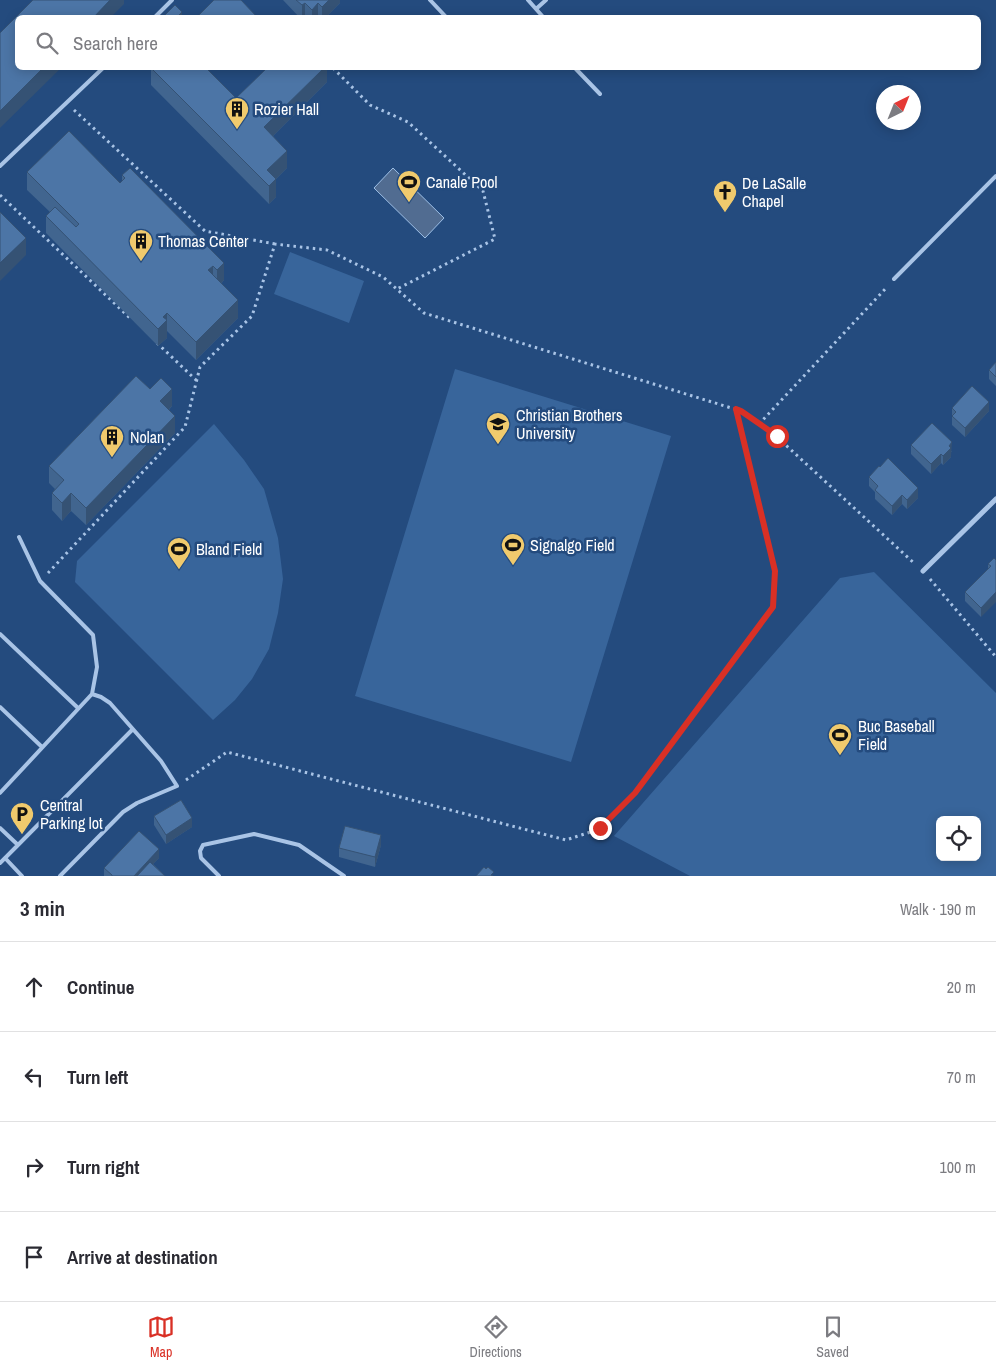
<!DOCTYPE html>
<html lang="en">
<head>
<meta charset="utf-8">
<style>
  :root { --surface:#fff; --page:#f2f2f3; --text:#2b2b33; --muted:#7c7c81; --line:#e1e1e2; --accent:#d93025 }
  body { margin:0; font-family:"Archivo Narrow",sans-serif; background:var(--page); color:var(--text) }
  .controls { position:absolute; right:15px; bottom:15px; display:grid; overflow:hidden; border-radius:8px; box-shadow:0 2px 12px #0003 }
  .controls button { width:45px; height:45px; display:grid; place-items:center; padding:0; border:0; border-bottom:1px solid var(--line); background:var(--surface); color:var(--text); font:25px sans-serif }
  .compass { position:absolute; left:876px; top:85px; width:45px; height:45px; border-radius:50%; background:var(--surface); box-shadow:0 2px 12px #0003; rotate:43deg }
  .stop { position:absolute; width:15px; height:15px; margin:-11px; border:4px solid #d93025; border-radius:50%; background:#fff }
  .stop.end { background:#d93025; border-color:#fff; box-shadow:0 1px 5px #0008 }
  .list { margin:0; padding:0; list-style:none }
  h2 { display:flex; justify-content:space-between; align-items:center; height:65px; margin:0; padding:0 20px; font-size:21px }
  h2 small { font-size:16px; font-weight:400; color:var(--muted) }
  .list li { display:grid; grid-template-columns:32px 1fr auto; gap:15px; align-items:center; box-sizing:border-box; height:90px; padding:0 20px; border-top:1px solid var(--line) }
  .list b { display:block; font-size:19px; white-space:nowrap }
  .list em { font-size:16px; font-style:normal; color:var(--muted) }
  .icon { flex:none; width:28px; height:28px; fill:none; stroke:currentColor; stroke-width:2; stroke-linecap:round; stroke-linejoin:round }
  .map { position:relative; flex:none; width:996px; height:876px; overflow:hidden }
  .search { position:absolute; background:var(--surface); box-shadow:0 2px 12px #0003; left:15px; right:15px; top:15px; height:55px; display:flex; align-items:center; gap:12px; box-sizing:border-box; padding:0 18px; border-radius:8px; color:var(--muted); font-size:19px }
  .sheet { height:425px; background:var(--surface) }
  nav { display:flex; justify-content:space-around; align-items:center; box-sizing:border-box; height:70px; border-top:1px solid var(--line); background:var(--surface); font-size:14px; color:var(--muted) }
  nav a { display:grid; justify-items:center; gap:2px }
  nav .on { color:var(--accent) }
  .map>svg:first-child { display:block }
  .green { fill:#38659b; fill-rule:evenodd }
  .water { fill:#516c91; stroke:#9dbfe6 }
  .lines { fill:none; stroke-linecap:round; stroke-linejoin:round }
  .path { stroke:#a9c4e6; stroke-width:3; stroke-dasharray:2.5 4; stroke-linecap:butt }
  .service { stroke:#a9c4e6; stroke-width:4 }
  .minor { stroke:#a9c4e6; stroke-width:5 }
  .wall { fill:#41658f }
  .shaded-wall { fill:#355274 }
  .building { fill:#4c75a6; stroke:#355274 }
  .route { stroke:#d93025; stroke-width:6 }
  .labels { text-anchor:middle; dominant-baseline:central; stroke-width:5; stroke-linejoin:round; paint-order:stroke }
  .poi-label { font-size:16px; fill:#fff; stroke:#244b7e; text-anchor:start }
</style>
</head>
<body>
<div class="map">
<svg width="996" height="876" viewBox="0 0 996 876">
  <rect width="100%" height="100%" fill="#244b7e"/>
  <path class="green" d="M290,252L364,281L349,323L274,294Z
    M455,369L671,436L571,762L355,696Z
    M214,424L244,460L264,489L278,538L283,579L278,613L269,649L252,679L235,700L213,720L75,582L77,561Z
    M874,572L996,693V876H690L614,836L840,578ZM940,820H977V857H940Z"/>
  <path class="water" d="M393,168L444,218L425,238L374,188Z"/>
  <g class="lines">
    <path class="path" d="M333,68L370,105L408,122L483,191L495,239L397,289
      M74,110L205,231L275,244
      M0,195L132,320
      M157,343L196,380
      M759,424L887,287
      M48,573L185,427L200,367L252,316L275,244L327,250L383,277L424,313L741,411L777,437L915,564
      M930,579L996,657
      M186,780L227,752L566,840L600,829L635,793L773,607L775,571L736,410"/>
    <path class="service" d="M430,0L447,18
      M528,0L544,18
      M536,9L546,0
      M154,18L172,0
      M575,68L600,94
      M0,166L103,68
      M894,279L996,176
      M0,634L78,708
      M0,707L42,747
      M0,793L92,694L97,667L93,635L40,581L19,537
      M0,828L18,845L0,863
      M18,845L132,730
      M5,858L22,876
      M60,876L123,812L137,803L177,786L161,761L110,703L101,697L92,694
      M219,876L201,858L200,851L203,845L254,834L299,845L344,876"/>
    <path class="minor" d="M923,571L996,499"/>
  </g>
  <path class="wall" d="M283,0H340V3L325,18H306L305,16L303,18H300Z
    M151,68L236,98L327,68V82L273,136L287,168L276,179V197L269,204L151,85Z
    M27,172L120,183L122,182V175L224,263V280L221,284L238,318L196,360L167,331V338L158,346L46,233V216L50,212L27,190Z
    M996,362V386L989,379V370Z
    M150,389L172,406L169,410L175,433L86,525L71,511L62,521L52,510V493L55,489L49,483V466Z
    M952,408L989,411L965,437L952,425Z
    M911,445L952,451L951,452V457L943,465L941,463L931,474L911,454Z
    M869,477L918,498L907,509L902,504L892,515L875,499V492L869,486Z
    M996,560L981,617L965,601V592L988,569V564Z
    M154,816L192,827L166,844L154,825Z
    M381,845L375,867L339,857V848Z
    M159,858L153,864L165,876H104V868Z"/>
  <path class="shaded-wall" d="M110,0H124V4L110,18H93Z
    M329,0H340V3L325,18H322V7Z
    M305,3V16L303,18H302V5Z
    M318,3V17L312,18V10Z
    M182,12V18H178V16Z
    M43,68H61L0,128V111Z
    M324,68H327V82L264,145V127Z
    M287,151V168L269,186L267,170Z
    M276,179V197L269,204V186Z
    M26,238V255L0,281V263Z
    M224,263V280L217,288V270Z
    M213,266V283L208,270Z
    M238,300V318L196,360V342Z
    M167,313V338L158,346V329L163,317Z
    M172,389V406L160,419V401Z
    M989,402V411L965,437V428Z
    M175,416V433L86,525V508Z
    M952,442L951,457L943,465V456L949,446Z
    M941,454V463L931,474V464Z
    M918,488V498L907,509V500Z
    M71,493V511L62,521V503Z
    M902,495V504L892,515V506Z
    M996,592V602L981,617V608Z
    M192,818V827L166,844V835Z
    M381,835V845L375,867V857Z
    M159,849V858L142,876H134Z"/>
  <path class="building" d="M33,0H110L93,18H18V68H43L0,111V33Z
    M214,0H241L258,18H196Z
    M296,0H329L322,7L318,3L312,10L305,3L302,5Z
    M175,5L182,12L178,16L179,18H162Z
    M151,68H206L236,98L267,68H324L264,127L287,151L267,170L276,179L269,186Z
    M69,131L120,183L125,178L122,175L130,168L224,263L217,270L213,266L208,270L238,300L196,342L167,313L163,317L167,320L158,329L46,216L55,207L76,227L79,224L27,172Z
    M0,212L26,238L0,263Z
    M996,362V377L989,370Z
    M136,376L150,389L161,378L172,389L160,401L175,416L86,508L71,493L62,503L52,493L64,480L49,466Z
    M972,386L989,402L965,428L952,416L956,412L952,408Z
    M932,423L952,442L949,446L951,448L943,456L941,454L931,464L911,445Z
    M888,458L918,488L907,500L902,495L892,506L875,490L878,486L869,477L879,466L880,467Z
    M994,558L996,560V592L981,608L965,592L991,566L988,564Z
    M181,800L192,818L166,835L154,816Z
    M345,826L381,835L375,857L339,848Z
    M139,831L159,849L134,876H112V875L104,868Z
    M150,862L165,876H137Z
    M484,867L486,869L488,867L494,872L491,875L493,876H476Z"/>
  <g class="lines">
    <path class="route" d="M600,828L635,793L773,607L775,571L736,409L741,411L777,436"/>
  </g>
  <defs>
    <g id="building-pin" transform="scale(1.25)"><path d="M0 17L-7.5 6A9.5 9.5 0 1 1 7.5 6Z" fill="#f0ca6d" stroke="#244b7e"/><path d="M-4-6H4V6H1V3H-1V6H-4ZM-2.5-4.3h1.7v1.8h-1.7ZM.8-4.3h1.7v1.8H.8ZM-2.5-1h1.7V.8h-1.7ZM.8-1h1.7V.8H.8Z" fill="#111"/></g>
    <g id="stadium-pin" transform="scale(1.25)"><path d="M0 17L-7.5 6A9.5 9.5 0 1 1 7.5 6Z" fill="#f0ca6d" stroke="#244b7e"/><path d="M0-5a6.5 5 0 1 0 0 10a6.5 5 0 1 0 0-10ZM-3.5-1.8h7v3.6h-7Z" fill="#111"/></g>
    <g id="church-pin" transform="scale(1.25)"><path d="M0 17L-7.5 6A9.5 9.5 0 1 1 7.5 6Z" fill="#f0ca6d" stroke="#244b7e"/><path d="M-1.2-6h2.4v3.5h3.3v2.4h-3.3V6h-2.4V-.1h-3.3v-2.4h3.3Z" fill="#111"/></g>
    <g id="university-pin" transform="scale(1.25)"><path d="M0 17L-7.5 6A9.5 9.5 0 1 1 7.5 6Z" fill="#f0ca6d" stroke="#244b7e"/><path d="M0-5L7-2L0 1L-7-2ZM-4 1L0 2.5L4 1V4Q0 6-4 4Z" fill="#111"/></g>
    <g id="parking-pin" transform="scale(1.25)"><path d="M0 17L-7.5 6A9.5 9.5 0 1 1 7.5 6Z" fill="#f0ca6d" stroke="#244b7e"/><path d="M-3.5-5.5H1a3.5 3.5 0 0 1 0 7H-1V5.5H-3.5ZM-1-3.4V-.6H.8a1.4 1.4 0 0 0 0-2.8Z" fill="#111"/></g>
  </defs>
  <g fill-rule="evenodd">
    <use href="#building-pin" x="237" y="109"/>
    <use href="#stadium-pin" x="409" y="182"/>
    <use href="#church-pin" x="725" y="192"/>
    <use href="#building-pin" x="141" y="241"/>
    <use href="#university-pin" x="498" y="424"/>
    <use href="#building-pin" x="112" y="437"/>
    <use href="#stadium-pin" x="513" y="545"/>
    <use href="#stadium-pin" x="179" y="549"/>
    <use href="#stadium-pin" x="840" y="735"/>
    <use href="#parking-pin" x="22" y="814"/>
  </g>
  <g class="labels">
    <g class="poi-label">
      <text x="254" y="109">Rozier Hall</text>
      <text x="426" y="182">Canale Pool</text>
      <text x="742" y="183">De LaSalle<tspan x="742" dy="18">Chapel</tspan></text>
      <text x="158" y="241">Thomas Center</text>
      <text x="516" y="415">Christian Brothers<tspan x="516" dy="18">University</tspan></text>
      <text x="130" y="437">Nolan</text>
      <text x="530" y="545">Signalgo Field</text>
      <text x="196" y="549">Bland Field</text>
      <text x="858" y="726">Buc Baseball<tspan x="858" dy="18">Field</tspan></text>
      <text x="40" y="805">Central<tspan x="40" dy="18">Parking lot</tspan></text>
    </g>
  </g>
</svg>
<div class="controls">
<button><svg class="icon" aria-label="locate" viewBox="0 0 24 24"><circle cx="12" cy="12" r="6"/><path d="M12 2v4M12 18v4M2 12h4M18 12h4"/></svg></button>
</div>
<svg class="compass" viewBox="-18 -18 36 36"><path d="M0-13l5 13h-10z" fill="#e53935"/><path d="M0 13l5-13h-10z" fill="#7c7c81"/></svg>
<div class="stop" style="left:777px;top:436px"></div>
<div class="stop end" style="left:600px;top:828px"></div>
<div class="search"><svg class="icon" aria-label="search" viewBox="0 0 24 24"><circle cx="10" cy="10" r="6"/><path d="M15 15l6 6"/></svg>Search here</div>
</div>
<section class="sheet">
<h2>3 min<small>Walk · 190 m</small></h2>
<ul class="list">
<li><svg class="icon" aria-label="ahead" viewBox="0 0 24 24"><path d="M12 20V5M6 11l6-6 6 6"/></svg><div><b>Continue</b></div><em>20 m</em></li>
<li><svg class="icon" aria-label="left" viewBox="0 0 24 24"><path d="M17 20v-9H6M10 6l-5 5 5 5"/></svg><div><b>Turn left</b></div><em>70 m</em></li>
<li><svg class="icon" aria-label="right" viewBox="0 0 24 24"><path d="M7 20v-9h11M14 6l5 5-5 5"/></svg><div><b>Turn right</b></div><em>100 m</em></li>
<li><svg class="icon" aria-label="arrive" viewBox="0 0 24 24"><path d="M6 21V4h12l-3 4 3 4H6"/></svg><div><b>Arrive at destination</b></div></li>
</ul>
</section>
<nav>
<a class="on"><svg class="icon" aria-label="map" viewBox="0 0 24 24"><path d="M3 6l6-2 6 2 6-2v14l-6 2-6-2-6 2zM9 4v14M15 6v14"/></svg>Map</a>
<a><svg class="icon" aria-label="directions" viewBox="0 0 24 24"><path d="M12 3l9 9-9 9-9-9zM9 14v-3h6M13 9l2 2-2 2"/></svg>Directions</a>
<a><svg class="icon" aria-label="saved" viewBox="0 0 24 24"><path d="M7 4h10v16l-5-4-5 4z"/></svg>Saved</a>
</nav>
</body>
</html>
